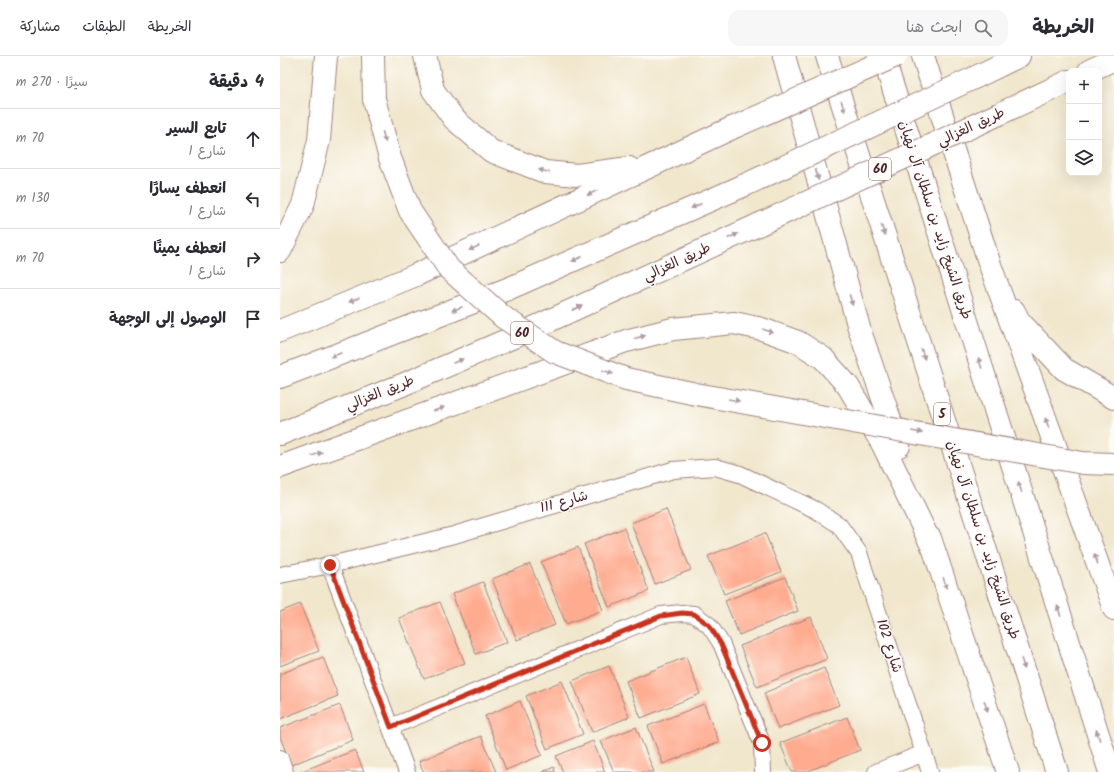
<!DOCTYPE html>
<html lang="ar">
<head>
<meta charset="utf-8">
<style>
  :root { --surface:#fff; --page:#f7f7f7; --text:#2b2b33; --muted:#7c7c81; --line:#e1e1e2 }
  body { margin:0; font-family:Kalam,"Playpen Sans Arabic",sans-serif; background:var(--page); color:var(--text); direction:rtl }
  .controls { position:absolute; right:12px; top:12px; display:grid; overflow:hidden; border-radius:8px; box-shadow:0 4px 16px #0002 }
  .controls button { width:36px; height:36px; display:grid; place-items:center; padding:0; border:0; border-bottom:1px solid var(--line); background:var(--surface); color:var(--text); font:20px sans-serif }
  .stop { position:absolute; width:12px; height:12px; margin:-9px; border:3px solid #c8321e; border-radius:50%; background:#fff }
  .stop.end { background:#c8321e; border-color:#fff; box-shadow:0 1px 4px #0008 }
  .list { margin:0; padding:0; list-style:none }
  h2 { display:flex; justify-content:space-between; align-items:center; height:52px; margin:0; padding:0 16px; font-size:17px }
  h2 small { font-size:13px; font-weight:400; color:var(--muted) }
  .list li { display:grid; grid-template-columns:26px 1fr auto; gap:12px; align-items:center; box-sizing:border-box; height:60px; padding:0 16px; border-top:1px solid var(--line) }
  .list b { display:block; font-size:15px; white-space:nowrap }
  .list p { margin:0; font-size:13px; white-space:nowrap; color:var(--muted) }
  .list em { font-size:13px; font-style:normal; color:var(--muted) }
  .icon { flex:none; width:22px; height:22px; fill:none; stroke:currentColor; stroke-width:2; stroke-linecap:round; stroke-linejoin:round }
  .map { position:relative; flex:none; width:834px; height:716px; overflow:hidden; direction:ltr }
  header { display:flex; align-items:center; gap:24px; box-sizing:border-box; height:56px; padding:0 20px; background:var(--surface); border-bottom:1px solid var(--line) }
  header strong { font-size:19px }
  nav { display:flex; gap:22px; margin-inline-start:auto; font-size:14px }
  .search { width:280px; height:36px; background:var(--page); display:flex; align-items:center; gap:10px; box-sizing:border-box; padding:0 14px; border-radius:12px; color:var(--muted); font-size:15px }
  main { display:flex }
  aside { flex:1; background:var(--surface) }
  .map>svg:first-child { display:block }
  .building { fill:#feab8f }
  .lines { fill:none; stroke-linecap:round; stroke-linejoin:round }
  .minor-casing { stroke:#9e837c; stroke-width:18 }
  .highway-casing { stroke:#9e837c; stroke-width:24 }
  .minor { stroke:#fff; stroke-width:16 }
  .highway { stroke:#fff; stroke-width:22 }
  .highway-bridge-casing { stroke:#9e837c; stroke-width:24; stroke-linecap:butt }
  .highway-bridge { stroke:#fff; stroke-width:22 }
  .oneway { fill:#ae9aa0 }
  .route { stroke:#c8321e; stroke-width:5 }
  .labels { text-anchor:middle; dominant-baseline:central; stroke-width:3; stroke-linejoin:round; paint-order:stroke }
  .shield { fill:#fdfcf7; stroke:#806168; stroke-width:1 }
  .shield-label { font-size:13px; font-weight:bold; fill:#4a1f2b }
  .street-label { font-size:14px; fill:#4a1f2b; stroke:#fdfcf7 }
</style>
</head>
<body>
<header>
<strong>الخريطة</strong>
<div class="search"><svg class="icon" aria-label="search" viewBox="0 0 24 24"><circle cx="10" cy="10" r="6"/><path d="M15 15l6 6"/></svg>ابحث هنا</div>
<nav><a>الخريطة</a><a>الطبقات</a><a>مشاركة</a></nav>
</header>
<main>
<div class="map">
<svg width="834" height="716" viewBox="0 0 834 716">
  <rect width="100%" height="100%" fill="#fdfcf7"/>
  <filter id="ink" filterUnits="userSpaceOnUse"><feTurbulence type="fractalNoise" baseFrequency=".025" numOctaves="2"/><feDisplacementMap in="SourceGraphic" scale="8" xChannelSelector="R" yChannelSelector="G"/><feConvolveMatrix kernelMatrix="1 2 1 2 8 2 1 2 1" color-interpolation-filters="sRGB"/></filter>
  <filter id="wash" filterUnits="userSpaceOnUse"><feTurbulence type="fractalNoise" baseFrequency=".012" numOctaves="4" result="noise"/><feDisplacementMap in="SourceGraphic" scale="16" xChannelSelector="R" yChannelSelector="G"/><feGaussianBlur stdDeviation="0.9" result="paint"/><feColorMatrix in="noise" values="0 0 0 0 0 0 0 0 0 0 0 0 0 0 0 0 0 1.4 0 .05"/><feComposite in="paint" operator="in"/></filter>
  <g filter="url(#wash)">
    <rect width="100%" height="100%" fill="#f1e7cd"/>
    <g id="blocks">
      <path class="building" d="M386,453L411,514L375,528L351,467Z
        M344,472L369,535L329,551L304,488Z
        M485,477L501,516L444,538L428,500Z
        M298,491L323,554L286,568L261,506Z
        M250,508L275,569L237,584L212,523Z
        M505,521L518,555L459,579L445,545Z
        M203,526L227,586L196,598L172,538Z
        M160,546L185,607L144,623L119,562Z
        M20,548L39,595L0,610V556Z
        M531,561L547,603L477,631L460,590Z
        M43,601L58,640L0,663V618Z
        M406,601L420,638L361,662L346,625Z
        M329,610L349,661L312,676L292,625Z
        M544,612L559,649L498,673L484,637Z
        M282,625L303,678L267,693L246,640Z
        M240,645L262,699L226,714L205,660Z
        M424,648L439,686L383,708L368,670Z
        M60,649L73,684L11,709L0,681V672Z
        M567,661L580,694L526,716H512L500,687Z
        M356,671L374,716H334L321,685Z
        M201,680L216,716H143L139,705Z
        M313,685L325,716H283L276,700Z
        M75,694L84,716H20Z
        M274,711L275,716H262Z"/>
    </g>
  </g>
  <g filter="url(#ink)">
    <use href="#blocks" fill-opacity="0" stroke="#9e837c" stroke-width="1"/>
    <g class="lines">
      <g class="minor-casing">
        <path id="minor" d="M50,509L127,716
          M0,519L50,509L174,479L393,414L435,411L460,418L536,454L559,469L579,497L650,716
          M111,671L381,559L402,557L414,558L429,569L441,587L482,687L483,716
          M0,702L5,716
          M596,716L644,697"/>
      </g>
      <g class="highway-casing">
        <path id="highway" d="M93,0L94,43
          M145,0L153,34L174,63L211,95L265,116L297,119L349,112
          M504,0L579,272L619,390
          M547,0L777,716
          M603,0L830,716
          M643,0L709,206L834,553
          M809,15L834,3
          M696,21L739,0
          M719,58L789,25
          M0,195L23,149L39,84L46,0
          M734,255L739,265L784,313L834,342
          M0,275L136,219L452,72
          M0,321L230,232L465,129
          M0,378L122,329L236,280L480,168
          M0,411L346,285L393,273L454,267L482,273L518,286L543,302L568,330L603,389L654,494
          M650,482L728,716"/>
      </g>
      <use href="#minor" class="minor"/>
      <use href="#highway" class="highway"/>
      <g class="highway-bridge-casing">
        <path id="highway-bridge" d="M94,43L110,102L130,155L169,213L223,261L275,296L346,323L416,338L803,407L834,408
          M452,72L616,0
          M465,129L696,21
          M480,168L719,58"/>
      </g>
      <use href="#highway-bridge" class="highway-bridge"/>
    </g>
    <defs><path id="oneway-solid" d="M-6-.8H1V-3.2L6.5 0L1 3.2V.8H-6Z"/></defs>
    <g class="oneway">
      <use href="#oneway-solid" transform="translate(563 50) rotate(72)"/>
      <use href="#oneway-solid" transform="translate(104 81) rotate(75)"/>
      <use href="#oneway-solid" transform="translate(264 115) rotate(-165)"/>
      <use href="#oneway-solid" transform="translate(537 119) rotate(75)"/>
      <use href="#oneway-solid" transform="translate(312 137) rotate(154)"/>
      <use href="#oneway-solid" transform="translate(416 150) rotate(156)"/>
      <use href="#oneway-solid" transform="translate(603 174) rotate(72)"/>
      <use href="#oneway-solid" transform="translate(453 180) rotate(-25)"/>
      <use href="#oneway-solid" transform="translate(194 192) rotate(155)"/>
      <use href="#oneway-solid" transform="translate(297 203) rotate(156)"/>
      <use href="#oneway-solid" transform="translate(74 244) rotate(158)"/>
      <use href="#oneway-solid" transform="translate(571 244) rotate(75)"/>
      <use href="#oneway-solid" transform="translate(297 252) rotate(-25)"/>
      <use href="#oneway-solid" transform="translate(177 253) rotate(159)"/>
      <use href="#oneway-solid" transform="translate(488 275) rotate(19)"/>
      <use href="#oneway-solid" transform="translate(360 281) rotate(-15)"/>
      <use href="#oneway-solid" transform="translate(643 298) rotate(72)"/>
      <use href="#oneway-solid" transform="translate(56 299) rotate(159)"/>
      <use href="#oneway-solid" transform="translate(178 305) rotate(-23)"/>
      <use href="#oneway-solid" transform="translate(700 307) rotate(-108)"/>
      <use href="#oneway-solid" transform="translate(328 316) rotate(20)"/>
      <use href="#oneway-solid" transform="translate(454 344) rotate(10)"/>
      <use href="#oneway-solid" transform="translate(159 353) rotate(-20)"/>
      <use href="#oneway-solid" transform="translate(767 367) rotate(-110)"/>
      <use href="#oneway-solid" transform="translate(637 376) rotate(10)"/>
      <use href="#oneway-solid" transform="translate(37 398) rotate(-20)"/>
      <use href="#oneway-solid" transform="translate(740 431) rotate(-108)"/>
      <use href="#oneway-solid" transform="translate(816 503) rotate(-110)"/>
      <use href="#oneway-solid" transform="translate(665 527) rotate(71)"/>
      <use href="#oneway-solid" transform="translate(779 555) rotate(-108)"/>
      <use href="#oneway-solid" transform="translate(743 608) rotate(72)"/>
      <use href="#oneway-solid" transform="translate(706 650) rotate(71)"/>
      <use href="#oneway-solid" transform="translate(818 679) rotate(-108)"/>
    </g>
  </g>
  <g class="lines" filter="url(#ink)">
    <path class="route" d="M50,509L111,671L381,560L402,557L414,558L429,569L441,588L482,687"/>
  </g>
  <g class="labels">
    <g class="shield">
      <rect x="589" y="102" width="22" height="22" rx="3"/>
      <rect x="231" y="266" width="22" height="22" rx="3"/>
      <rect x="654" y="347" width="16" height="22" rx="3"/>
    </g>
    <g class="shield-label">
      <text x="600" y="113">60</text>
      <text x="242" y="277">60</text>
      <text x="662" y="358">5</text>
    </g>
    <g class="street-label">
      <text transform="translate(691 71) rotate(-25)">طريق الغزالي</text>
      <text transform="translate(655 164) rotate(72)">طريق الشيخ زايد بن سلطان آل نهيان</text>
      <text transform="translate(397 206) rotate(-25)">طريق الغزالي</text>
      <text transform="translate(100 337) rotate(-22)">طريق الغزالي</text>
      <text transform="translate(284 446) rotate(-16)">شارع 111</text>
      <text transform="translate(703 484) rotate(72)">طريق الشيخ زايد بن سلطان آل نهيان</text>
      <text transform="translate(609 590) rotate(72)">شارع 102</text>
    </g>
  </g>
</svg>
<div class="controls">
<button>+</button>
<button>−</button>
<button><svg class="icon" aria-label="layers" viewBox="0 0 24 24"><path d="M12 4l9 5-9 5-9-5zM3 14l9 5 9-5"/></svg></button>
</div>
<div class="stop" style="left:482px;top:687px"></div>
<div class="stop end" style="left:50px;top:509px"></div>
</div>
<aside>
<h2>4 دقيقة<small>سيرًا · 270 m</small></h2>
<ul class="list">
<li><svg class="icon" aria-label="ahead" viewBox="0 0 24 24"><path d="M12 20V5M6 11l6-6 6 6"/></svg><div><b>تابع السير</b><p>شارع 1</p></div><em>70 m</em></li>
<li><svg class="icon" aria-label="left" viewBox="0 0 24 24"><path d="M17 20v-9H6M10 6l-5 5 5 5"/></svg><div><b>انعطف يسارًا</b><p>شارع 1</p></div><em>130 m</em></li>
<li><svg class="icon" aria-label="right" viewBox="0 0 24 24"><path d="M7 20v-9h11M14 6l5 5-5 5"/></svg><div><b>انعطف يمينًا</b><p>شارع 1</p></div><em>70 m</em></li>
<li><svg class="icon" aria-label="arrive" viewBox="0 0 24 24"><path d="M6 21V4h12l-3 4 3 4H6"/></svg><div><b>الوصول إلى الوجهة</b></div></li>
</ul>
</aside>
</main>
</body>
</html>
